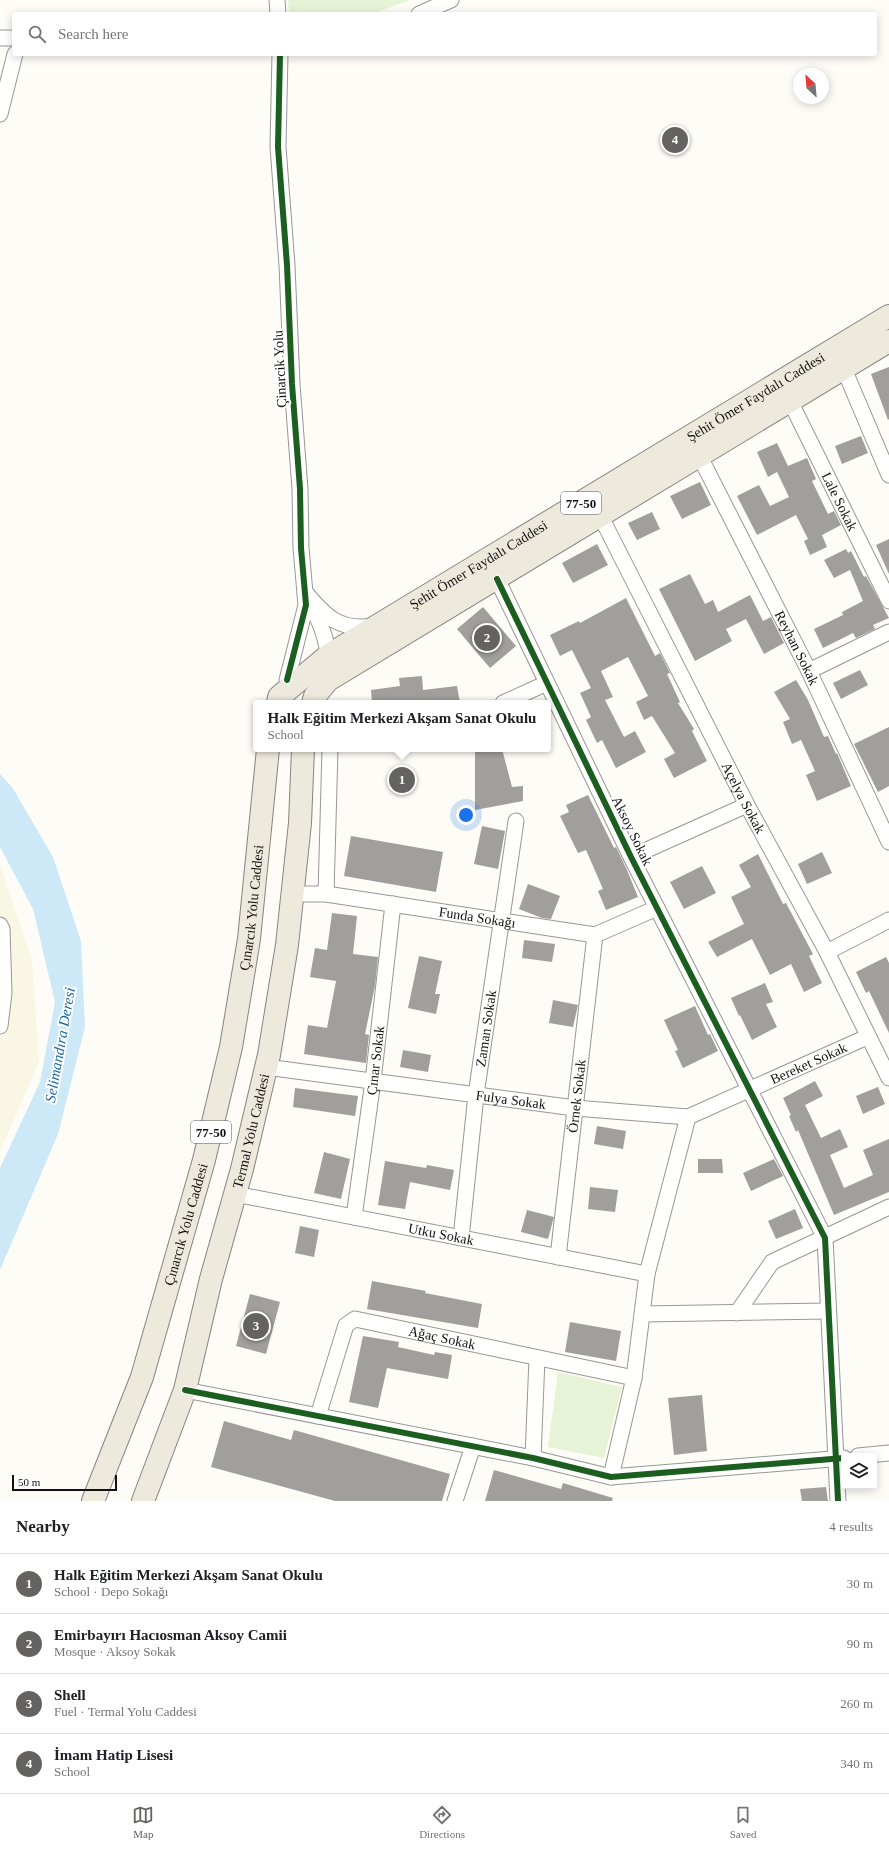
<!DOCTYPE html>
<html lang="en">
<head>
<meta charset="utf-8">
<style>
  :root { --surface:#fff; --page:#f2f2f2; --text:#202124; --muted:#757577; --line:#e0e0e0; --accent:#646362 }
  body { margin:0; font-family:Georgia,serif; background:var(--page); color:var(--text) }
  .controls { position:absolute; right:12px; bottom:12px; display:grid; overflow:hidden; border-radius:4px; box-shadow:0 2px 10px #0003 }
  .controls button { width:36px; height:36px; display:grid; place-items:center; padding:0; border:0; border-bottom:1px solid var(--line); background:var(--surface); color:var(--text); font:20px sans-serif }
  .compass { position:absolute; left:793px; top:68px; width:36px; height:36px; border-radius:50%; background:var(--surface); box-shadow:0 2px 10px #0003; rotate:334deg }
  .scale { position:absolute; left:12px; bottom:10px; width:105px; box-sizing:border-box; padding-left:4px; border:2px solid #111; border-top:0; font-size:11px; line-height:14px; white-space:nowrap; color:#111; -webkit-text-stroke:3px #fff; paint-order:stroke }
  .you { position:absolute; left:466px; top:815px; width:14px; height:14px; margin:-10px; border:3px solid #fff; border-radius:50%; background:#1a73e8; box-shadow:0 0 0 6px #1a73e833 }
  .badge { display:grid; place-items:center; width:26px; height:26px; border-radius:50%; background:var(--accent); color:#fff; font-size:13px; font-weight:700 }
  .pin { position:absolute; translate:-50% -50%; border:2px solid #fff; box-shadow:0 1px 4px #0006 }
  .popup { position:absolute; left:253px; top:700px; width:298px; height:52px; box-sizing:border-box; display:grid; place-content:center; border-radius:4px; background:var(--surface); filter:drop-shadow(0 1px 3px #0005); font-size:13px; white-space:nowrap; color:var(--muted) }
  .popup b { font-size:15px; color:var(--text) }
  .popup::after { content:''; position:absolute; left:50%; top:100%; margin-left:-8px; border:8px solid transparent; border-top-color:var(--surface) }
  .list { margin:0; padding:0; list-style:none }
  h2 { display:flex; justify-content:space-between; align-items:center; height:52px; margin:0; padding:0 16px; font-size:17px }
  h2 small { font-size:13px; font-weight:400; color:var(--muted) }
  .list li { display:grid; grid-template-columns:26px 1fr auto; gap:12px; align-items:center; box-sizing:border-box; height:60px; padding:0 16px; border-top:1px solid var(--line) }
  .list b { display:block; font-size:15px; white-space:nowrap }
  .list p { margin:0; font-size:13px; white-space:nowrap; color:var(--muted) }
  .list em { font-size:13px; font-style:normal; color:var(--muted) }
  .icon { flex:none; width:22px; height:22px; fill:none; stroke:currentColor; stroke-width:2; stroke-linecap:round; stroke-linejoin:round }
  .map { position:relative; flex:none; width:889px; height:1501px; overflow:hidden }
  .search { position:absolute; background:var(--surface); box-shadow:0 2px 10px #0003; left:12px; right:12px; top:12px; height:44px; display:flex; align-items:center; gap:10px; box-sizing:border-box; padding:0 14px; border-radius:4px; color:var(--muted); font-size:15px }
  .sheet { height:292px; background:var(--surface) }
  nav { display:flex; justify-content:space-around; align-items:center; box-sizing:border-box; height:56px; border-top:1px solid var(--line); background:var(--surface); font-size:11px; color:var(--muted) }
  nav a { display:grid; justify-items:center; gap:2px }
  nav .on { color:var(--accent) }
  .map>svg:first-child { display:block }
  .farmland { fill:#f9f7e4 }
  .green { fill:#e7f3d7 }
  .water { fill:#cde8f7 }
  .building { fill:#a19f9c }
  .lines { fill:none; stroke-linecap:round; stroke-linejoin:round }
  .minor-casing { stroke:#979795; stroke-width:17 }
  .primary-casing { stroke:#858482; stroke-width:24 }
  .minor { stroke:#fffffe; stroke-width:15 }
  .primary { stroke:#ede9dc; stroke-width:22 }
  .cycleway-casing { stroke:#fff; stroke-width:8 }
  .cycleway { stroke:#1b5e20; stroke-width:6 }
  .labels { text-anchor:middle; dominant-baseline:central; stroke-width:4; stroke-linejoin:round; paint-order:stroke }
  .shield { fill:#fff; stroke:#585858; stroke-width:1 }
  .shield-label { font-size:13px; font-weight:bold; fill:#111 }
  .street-label { font-size:14px; fill:#111; stroke:#fff }
  .water-label { font-size:15px; font-style:italic; fill:#1768a6; stroke:#fff }
</style>
</head>
<body>
<div class="map">
<svg width="889" height="1501" viewBox="0 0 889 1501">
  <rect width="100%" height="100%" fill="#fdfcf7"/>
  <path class="farmland" d="M0,866L32,959L39,1062L0,1151Z"/>
  <path class="green" d="M288,0H410L371,14H289Z
    M558,1372L622,1387L604,1458L548,1447Z"/>
  <path class="water" d="M0,774L12,787L53,857L81,941L85,1027L58,1134L0,1270V1168L40,1082L55,1002L33,909L0,847Z"/>
  <path class="building" d="M889,367V419L888,420L871,374Z
    M861,436L868,453L842,464L835,446Z
    M777,443L788,466L807,458L816,479L812,481L828,514L834,511L841,525L822,535L827,547L810,555L804,541L808,539L796,515L757,535L737,496L759,485L770,506L789,497L777,472L768,477L757,452Z
    M700,482L711,505L682,519L670,496Z
    M652,512L660,529L637,540L628,523Z
    M889,539V574L876,545Z
    M597,544L608,565L573,583L562,563Z
    M846,549L848,553L851,551L864,577L866,576L889,618L873,625L875,629L856,638L853,633L823,648L814,629L843,615L842,612L863,601L850,570L834,578L824,560Z
    M690,574L705,604L713,600L718,612L750,595L763,621L771,617L784,643L764,654L746,619L726,629L732,641L695,661L659,589Z
    M626,598L655,656L660,653L670,673L667,674L680,702L678,703L694,729L692,731L707,761L674,778L664,759L675,753L652,716L644,720L636,702L648,696L628,657L601,671L613,697L605,700L624,737L635,731L646,752L616,768L602,740L597,743L586,720L591,717L580,693L591,688L572,650L560,656L550,635L579,621L580,623Z
    M483,607L516,646L490,668L457,629Z
    M860,670L868,685L841,699L833,683Z
    M422,676L423,690L457,686L460,703H372L371,690L400,686L399,678Z
    M796,680L808,700L824,737L828,736L836,754L837,753L851,786L817,801L806,775L815,771L801,740L792,744L783,722L790,719L774,692Z
    M889,727V786L878,792L854,744Z
    M475,749H502L512,787L523,786V801L475,810Z
    M588,795L614,848L616,847L627,870L638,897L606,910L598,891L603,889L586,850L578,853L560,816L569,812L566,805Z
    M482,826L505,831L498,869L474,864Z
    M351,836L443,852L436,892L344,876Z
    M822,852L832,873L807,884L798,864Z
    M758,854L783,904L786,903L813,954L809,956L822,983L804,992L791,964L770,975L752,939L717,957L708,942L744,924L731,897L751,887L739,865Z
    M702,866L716,893L684,909L670,882Z
    M528,884L560,896L551,919L542,918L519,909Z
    M332,913L357,916L353,954L378,957L375,986L365,1034L369,1035L366,1063L304,1054L308,1025L327,1028L336,981L310,977L315,948L327,950Z
    M524,940L555,944L552,962L522,958Z
    M419,956L442,961L435,994H440L436,1014L408,1008Z
    M886,957L889,963V1033L869,991L866,993L856,972Z
    M765,983L773,1002L766,1004L777,1027L752,1040L740,1015L739,1016L731,998Z
    M553,1000L578,1005L573,1027L549,1023Z
    M695,1006L708,1035L710,1034L718,1051L683,1068L675,1051L678,1050L664,1020Z
    M403,1050L431,1055L428,1072L400,1067Z
    M815,1081L823,1096L805,1105L821,1138L840,1129L848,1147L830,1155L844,1188L873,1175L863,1150L889,1139V1192L834,1215L798,1130L796,1132L789,1116L791,1115L783,1098Z
    M878,1087L885,1104L863,1114L856,1096Z
    M295,1088L358,1096L355,1116L293,1107Z
    M597,1126L626,1131L623,1149L594,1144Z
    M324,1152L350,1159L341,1199L314,1193Z
    M698,1159H722L723,1173H698Z
    M774,1159L783,1176L751,1191L743,1173Z
    M385,1161L426,1168L427,1165L454,1170L450,1190L410,1182L405,1209L378,1205Z
    M590,1187L618,1190L615,1212L588,1209Z
    M795,1209L803,1228L776,1239L768,1221Z
    M527,1210L554,1217L548,1239L521,1232Z
    M300,1226L319,1230L314,1257L295,1253Z
    M372,1281L426,1291L425,1293L482,1304L478,1328L367,1309Z
    M250,1294L280,1302L266,1354L236,1346Z
    M570,1322L621,1331L616,1361L565,1352Z
    M363,1336L399,1342L398,1347L434,1355L435,1352L452,1355L448,1379L387,1368L378,1408L349,1402Z
    M702,1395L707,1451L674,1455L668,1398Z
    M224,1421L291,1440L294,1430L450,1474L442,1501H335L211,1467Z
    M494,1470L561,1489L563,1483L613,1498L612,1501H485Z
    M826,1487L828,1501H802L800,1489Z"/>
  <g class="lines">
    <g class="minor-casing">
      <g id="minor">
        <path d="M277,0L278,14"/>
        <path d="M419,14L451,0"/>
        <path d="M0,38H14"/>
        <path d="M280,54L278,147L287,265L292,384L300,489L301,548L306,605L287,680"/>
        <path d="M0,114L15,54"/>
        <path d="M844,369L889,475"/>
        <path id="s1" d="M790,401L889,601"/>
        <path id="s2" d="M700,457L809,671L889,842"/>
        <path id="s3" d="M600,515L747,805L827,952L889,1078"/>
        <path d="M497,579L631,857L825,1238L838,1501"/>
        <path d="M328,663C329,638 316,614 305,592C326,617 339,631 374,626"/>
        <path d="M809,671L889,632"/>
        <path d="M503,703L547,683"/>
        <path d="M631,857L747,805"/>
        <path id="s4" d="M293,894H326L595,935L657,908"/>
        <path d="M326,894L330,749"/>
        <path d="M0,925L2,929L4,993L0,1026"/>
        <path d="M827,952L889,920"/>
        <path id="s5" d="M266,1067L575,1108L688,1117L867,1037"/>
        <path id="s6" d="M235,1194L647,1274"/>
        <path id="s7" d="M354,1217L373,1081L393,904"/>
        <path id="s8" d="M461,1238L476,1095L516,821"/>
        <path id="s9" d="M558,1257L595,935"/>
        <path d="M737,1313L772,1262L889,1207"/>
        <path d="M643,1314L828,1311"/>
        <path d="M185,1390L533,1458L611,1477L844,1458"/>
        <path id="s10" d="M318,1416L346,1325L355,1319L634,1378"/>
        <path d="M858,1456L889,1453"/>
        <path d="M533,1458L537,1358"/>
        <path d="M611,1477L634,1378L647,1274L688,1117"/>
        <path d="M455,1501L473,1446"/>
      </g>
    </g>
    <g class="primary-casing">
      <g id="primary">
        <path id="s11" d="M278,703L279,697L329,655L889,316"/>
        <path d="M313,703L315,696L328,680L889,341"/>
        <path id="s12" d="M93,1501L142,1377L204,1160L231,1047L249,939L268,749"/>
        <path id="s13" d="M143,1501L185,1390L211,1279L242,1169L269,1055L287,945L300,823L303,749"/>
      </g>
    </g>
    <use href="#minor" class="minor"/>
    <use href="#primary" class="primary"/>
    <g class="cycleway-casing">
      <path id="cycleway" d="M280,54L278,147L287,265L292,384L300,489L301,548L306,605L287,680
        M497,579L631,857L825,1238L838,1501
        M185,1390L533,1458L611,1477L844,1458"/>
    </g>
    <use href="#cycleway" class="cycleway"/>
  </g>
  <g class="labels">
    <g class="shield">
      <rect x="561" y="492" width="40" height="22" rx="3"/>
      <rect x="191" y="1121" width="40" height="22" rx="3"/>
    </g>
    <g class="shield-label">
      <text x="581" y="503">77-50</text>
      <text x="211" y="1132">77-50</text>
    </g>
    <g class="street-label">
      <text transform="translate(280 369) rotate(-93)">Çinarcik Yolu</text>
      <text stroke="none"><textPath href="#s11" startOffset="570">Şehit Ömer Faydalı Caddesi</textPath></text>
      <text stroke="none"><textPath href="#s1" startOffset="112">Lale Sokak</textPath></text>
      <text stroke="none"><textPath href="#s11" startOffset="246">Şehit Ömer Faydalı Caddesi</textPath></text>
      <text stroke="none"><textPath href="#s2" startOffset="214">Reyhan Sokak</textPath></text>
      <text stroke="none"><textPath href="#s3" startOffset="317">Açelya Sokak</textPath></text>
      <text transform="translate(632 831) rotate(64)">Aksoy Sokak</text>
      <text stroke="none"><textPath href="#s12" startOffset="616">Çınarcık Yolu Caddesi</textPath></text>
      <text stroke="none"><textPath href="#s4" startOffset="186">Funda Sokağı</textPath></text>
      <text stroke="none"><textPath href="#s8" startOffset="211">Zaman Sokak</textPath></text>
      <text stroke="none"><textPath href="#s7" startOffset="158">Çınar Sokak</textPath></text>
      <text stroke="none"><textPath href="#s5" startOffset="557">Bereket Sokak</textPath></text>
      <text stroke="none"><textPath href="#s9" startOffset="162">Örnek Sokak</textPath></text>
      <text stroke="none"><textPath href="#s5" startOffset="247">Fulya Sokak</textPath></text>
      <text stroke="none"><textPath href="#s13" startOffset="386">Termal Yolu Caddesi</textPath></text>
      <text stroke="none"><textPath href="#s12" startOffset="292">Çınarcık Yolu Caddesi</textPath></text>
      <text stroke="none"><textPath href="#s6" startOffset="210">Utku Sokak</textPath></text>
      <text stroke="none"><textPath href="#s10" startOffset="195">Ağaç Sokak</textPath></text>
    </g>
    <g class="water-label">
      <text transform="translate(60 1045) rotate(-80)">Selimandıra Deresi</text>
    </g>
  </g>
</svg>
<div class="controls">
<button><svg class="icon" aria-label="layers" viewBox="0 0 24 24"><path d="M12 4l9 5-9 5-9-5zM3 14l9 5 9-5"/></svg></button>
</div>
<svg class="compass" viewBox="-18 -18 36 36"><path d="M0-13l5 13h-10z" fill="#e53935"/><path d="M0 13l5-13h-10z" fill="#757577"/></svg>
<div class="scale">50 m</div>
<div class="you"></div>
<div class="pin badge" style="left:402px;top:780px">1</div>
<div class="popup"><b>Halk Eğitim Merkezi Akşam Sanat Okulu</b>School</div>
<div class="pin badge" style="left:487px;top:638px">2</div>
<div class="pin badge" style="left:256px;top:1326px">3</div>
<div class="pin badge" style="left:675px;top:140px">4</div>
<div class="search"><svg class="icon" aria-label="search" viewBox="0 0 24 24"><circle cx="10" cy="10" r="6"/><path d="M15 15l6 6"/></svg>Search here</div>
</div>
<section class="sheet">
<h2>Nearby<small>4 results</small></h2>
<ul class="list">
<li><span class="badge">1</span><div><b>Halk Eğitim Merkezi Akşam Sanat Okulu</b><p>School · Depo Sokağı</p></div><em>30 m</em></li>
<li><span class="badge">2</span><div><b>Emirbayırı Hacıosman Aksoy Camii</b><p>Mosque · Aksoy Sokak</p></div><em>90 m</em></li>
<li><span class="badge">3</span><div><b>Shell</b><p>Fuel · Termal Yolu Caddesi</p></div><em>260 m</em></li>
<li><span class="badge">4</span><div><b>İmam Hatip Lisesi</b><p>School</p></div><em>340 m</em></li>
</ul>
</section>
<nav>
<a class="on"><svg class="icon" aria-label="map" viewBox="0 0 24 24"><path d="M3 6l6-2 6 2 6-2v14l-6 2-6-2-6 2zM9 4v14M15 6v14"/></svg>Map</a>
<a><svg class="icon" aria-label="directions" viewBox="0 0 24 24"><path d="M12 3l9 9-9 9-9-9zM9 14v-3h6M13 9l2 2-2 2"/></svg>Directions</a>
<a><svg class="icon" aria-label="saved" viewBox="0 0 24 24"><path d="M7 4h10v16l-5-4-5 4z"/></svg>Saved</a>
</nav>
</body>
</html>
